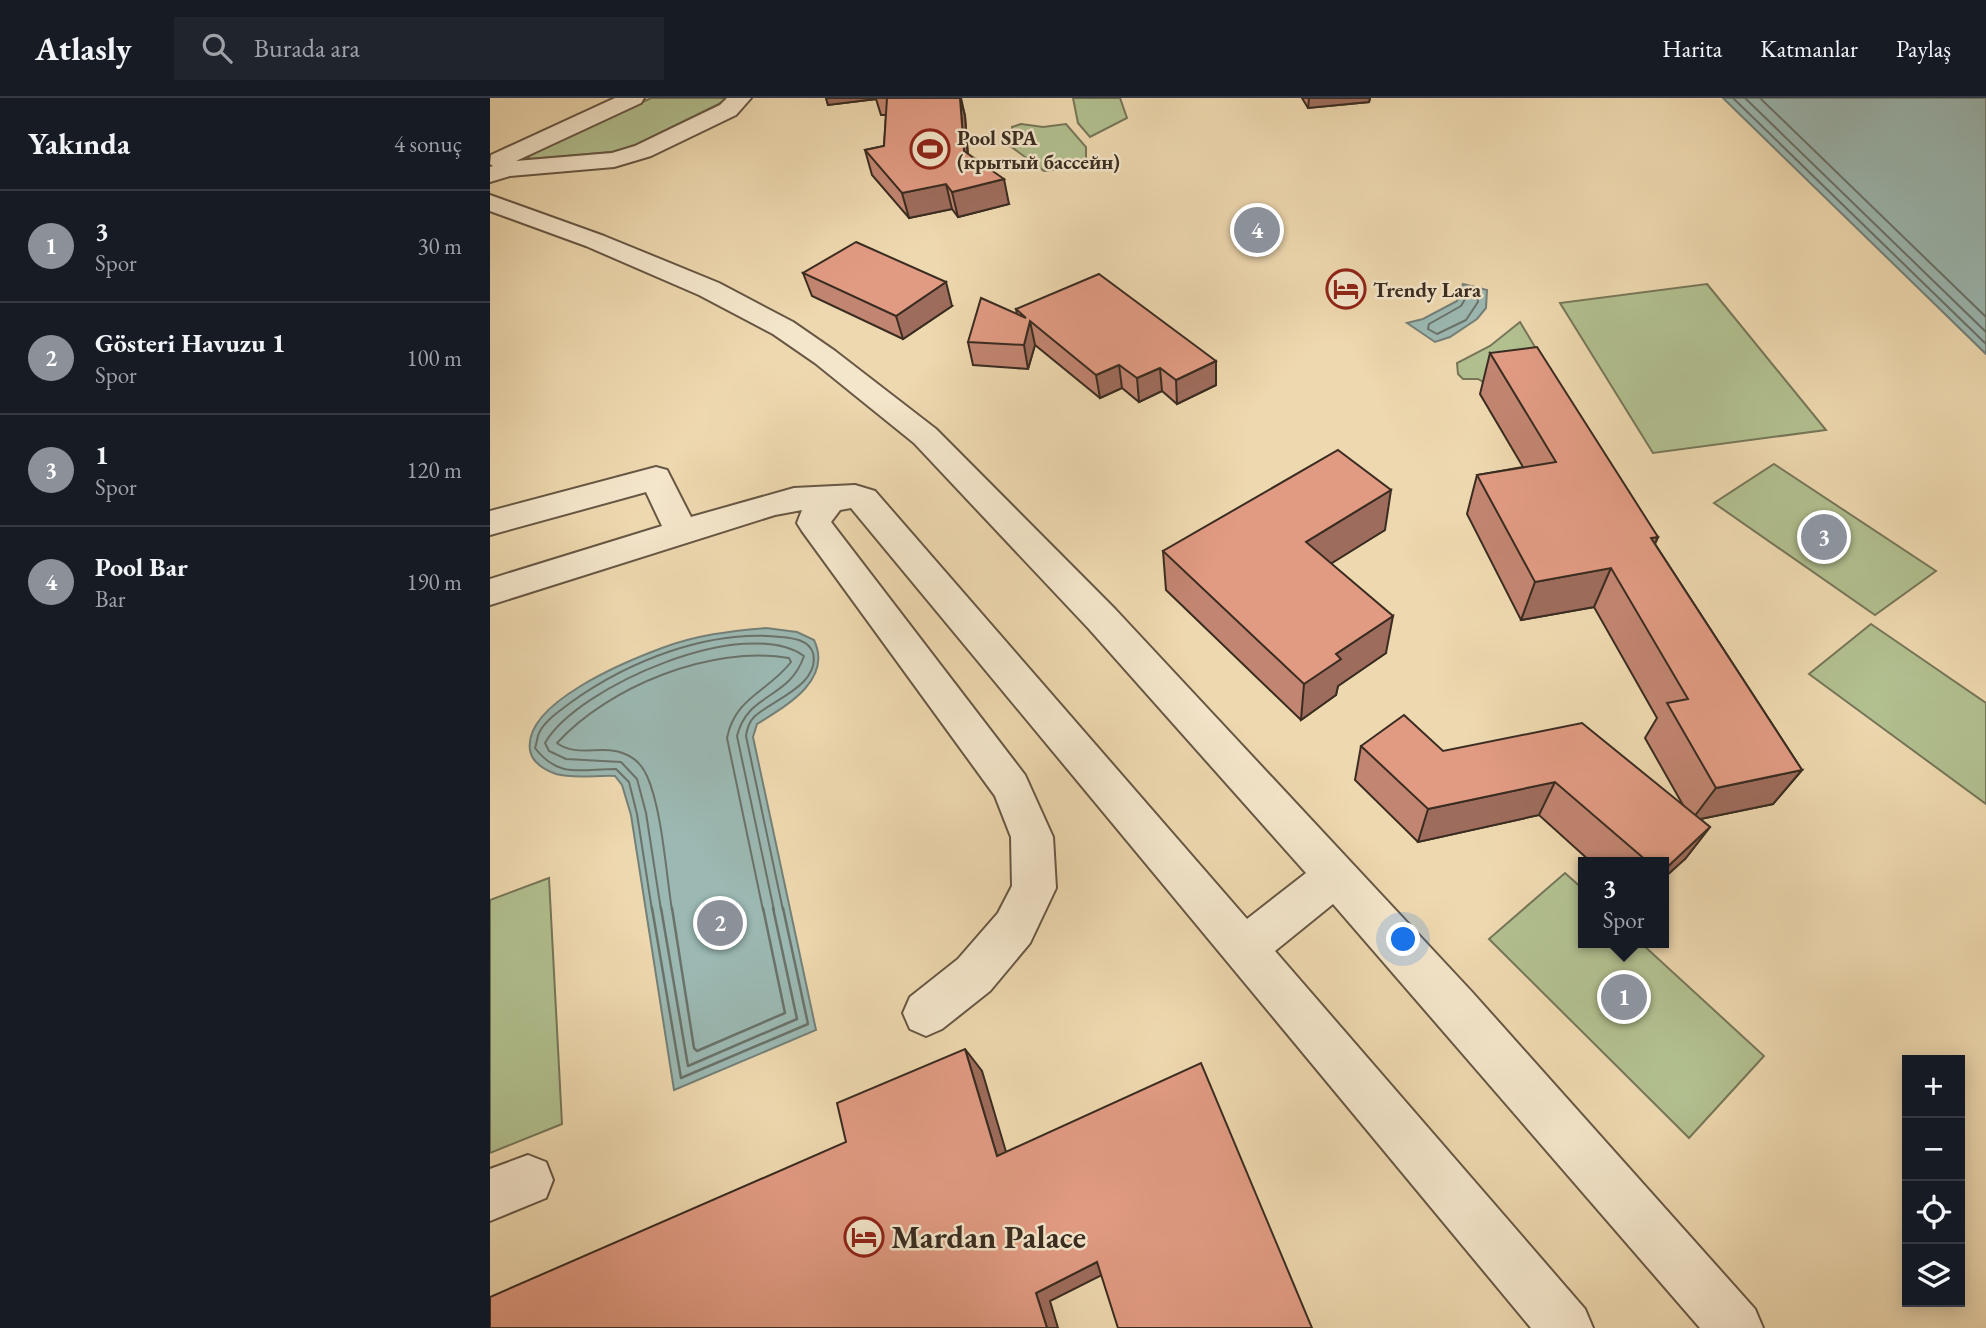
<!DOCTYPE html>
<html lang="tr">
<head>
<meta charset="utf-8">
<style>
  :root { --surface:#171b24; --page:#20242c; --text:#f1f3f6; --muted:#9ea1a6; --line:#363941; --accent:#8c9099 }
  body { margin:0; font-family:"EB Garamond",serif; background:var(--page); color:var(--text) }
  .controls { position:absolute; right:21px; bottom:21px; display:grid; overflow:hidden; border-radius:0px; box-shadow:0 4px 18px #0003 }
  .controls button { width:63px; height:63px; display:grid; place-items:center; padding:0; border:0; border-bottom:2px solid var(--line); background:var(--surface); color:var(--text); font:35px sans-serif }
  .you { position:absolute; left:914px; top:842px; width:24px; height:24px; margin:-18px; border:5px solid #fff; border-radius:50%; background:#1a73e8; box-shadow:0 0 0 10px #1a73e833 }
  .badge { display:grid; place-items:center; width:46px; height:46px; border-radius:50%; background:var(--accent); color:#fff; font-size:23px; font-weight:700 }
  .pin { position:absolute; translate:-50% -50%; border:4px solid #fff; box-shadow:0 2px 7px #0006 }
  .popup { position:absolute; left:1088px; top:759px; width:91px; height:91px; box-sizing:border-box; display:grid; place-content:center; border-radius:0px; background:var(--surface); filter:drop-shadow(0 2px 5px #0005); font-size:23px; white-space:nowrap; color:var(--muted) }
  .popup b { font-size:26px; color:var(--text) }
  .popup::after { content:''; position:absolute; left:50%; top:100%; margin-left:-14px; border:14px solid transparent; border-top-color:var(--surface) }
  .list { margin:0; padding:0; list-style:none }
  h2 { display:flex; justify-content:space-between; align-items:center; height:91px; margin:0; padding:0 28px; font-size:30px }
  h2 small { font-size:23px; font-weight:400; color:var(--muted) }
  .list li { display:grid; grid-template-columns:46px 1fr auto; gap:21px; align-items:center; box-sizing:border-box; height:112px; padding:0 28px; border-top:2px solid var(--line) }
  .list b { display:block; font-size:26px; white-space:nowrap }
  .list p { margin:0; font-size:23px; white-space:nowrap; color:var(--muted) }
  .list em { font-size:23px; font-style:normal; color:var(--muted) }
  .icon { flex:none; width:38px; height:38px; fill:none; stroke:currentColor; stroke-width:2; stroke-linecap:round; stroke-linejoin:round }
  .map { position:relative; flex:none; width:1496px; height:1230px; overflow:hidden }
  header { display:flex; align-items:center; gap:42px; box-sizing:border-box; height:98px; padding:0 35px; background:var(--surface); border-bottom:2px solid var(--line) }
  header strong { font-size:33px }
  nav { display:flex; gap:38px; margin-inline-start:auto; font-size:24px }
  .search { width:490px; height:63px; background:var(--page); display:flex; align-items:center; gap:18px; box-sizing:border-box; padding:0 24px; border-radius:0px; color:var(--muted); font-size:26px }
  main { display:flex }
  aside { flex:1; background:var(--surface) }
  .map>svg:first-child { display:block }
  .green { fill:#b2c090; stroke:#767658; stroke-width:2 }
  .water { fill:#9bb8b2; stroke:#748078; stroke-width:2 }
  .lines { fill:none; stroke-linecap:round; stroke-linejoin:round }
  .shore-far1 { stroke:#6a726a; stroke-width:2 }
  .shore { stroke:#6a726a; stroke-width:2.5 }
  .minor-casing { stroke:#675744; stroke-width:4 }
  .minor { fill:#f4e6cb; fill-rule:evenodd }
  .wall { fill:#c28571; stroke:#3a2c21; stroke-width:2 }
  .shaded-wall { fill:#9e6c5c; stroke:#3a2c21; stroke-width:2 }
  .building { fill:#e19b83; stroke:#3a2c21; stroke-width:2 }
  .labels { text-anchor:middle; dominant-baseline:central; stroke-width:5; stroke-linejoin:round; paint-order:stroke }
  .far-poi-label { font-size:21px; font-weight:bold; fill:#3a2c21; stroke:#f4e6cb; text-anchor:start }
  .near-poi-label { font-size:32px; font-weight:bold; fill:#3a2c21; stroke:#f4e6cb; text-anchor:start }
</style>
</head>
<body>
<header>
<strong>Atlasly</strong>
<div class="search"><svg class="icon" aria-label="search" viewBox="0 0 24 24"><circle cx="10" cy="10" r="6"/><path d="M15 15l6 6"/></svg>Burada ara</div>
<nav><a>Harita</a><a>Katmanlar</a><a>Paylaş</a></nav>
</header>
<main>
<aside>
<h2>Yakında<small>4 sonuç</small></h2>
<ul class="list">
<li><span class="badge">1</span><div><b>3</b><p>Spor</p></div><em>30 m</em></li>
<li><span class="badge">2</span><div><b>Gösteri Havuzu 1</b><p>Spor</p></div><em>100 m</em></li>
<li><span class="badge">3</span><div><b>1</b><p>Spor</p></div><em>120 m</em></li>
<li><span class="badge">4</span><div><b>Pool Bar</b><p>Bar</p></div><em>190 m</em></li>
</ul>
</aside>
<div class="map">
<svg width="1496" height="1230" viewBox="0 0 1496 1230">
  <rect width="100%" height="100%" fill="#eed8af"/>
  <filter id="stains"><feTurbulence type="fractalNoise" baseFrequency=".00286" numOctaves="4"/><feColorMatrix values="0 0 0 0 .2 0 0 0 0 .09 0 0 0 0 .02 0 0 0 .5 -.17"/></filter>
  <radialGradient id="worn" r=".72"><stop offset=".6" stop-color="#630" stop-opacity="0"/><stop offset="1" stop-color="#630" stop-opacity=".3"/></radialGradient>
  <path class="green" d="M161,0H237V2L133,53L41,61L37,58Z
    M583,0H630L637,20L600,39L588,25Z
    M531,26L553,29L576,26L596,49V68L554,73L516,45L523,41L522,29Z
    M1217,186L1336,332L1163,355L1070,205Z
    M1030,224L1054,264L1007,292L988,281H973L968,276L967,265L1000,248Z
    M1284,366L1446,473L1385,517L1224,405Z
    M1381,526L1496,605V706L1319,576Z
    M1075,775L1094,792V845H1151L1274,958L1199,1040L999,841Z
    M59,780L72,1026L0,1055V802Z"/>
  <path class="water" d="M1233,0H1496V256Z
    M973,186L997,192L996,210L987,221L960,239L945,244L917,225L933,221L967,203Z
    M276,530L307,534L324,542C343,582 296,608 267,626L263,639L326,932L184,992L141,717L132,687L125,678C107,677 83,681 66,676C55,672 42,665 40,652C33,605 137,563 172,550C206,537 240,533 276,530Z"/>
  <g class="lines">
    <path class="shore-far1" d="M1243,0L1496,246
      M1255,0L1496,234
      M1270,0L1496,219
      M978,196L987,197L988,204L976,222L947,236L938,231L939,226L971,208Z
      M162,812L147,716L139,684L126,671C91,671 69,681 45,650C47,645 47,639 49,635C55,622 70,613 80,605C138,563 219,531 291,539C303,540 319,542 323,555C331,587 280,603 264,619C259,624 257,631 256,638L293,812
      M171,812L156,715L147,681L131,664L76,661L59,653L55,645C88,588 256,516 314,558C299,602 258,594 247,638L284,812
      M182,812C176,775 172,711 157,678C153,669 145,660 135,656C114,646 86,660 67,645C119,588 222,547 299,560L301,564C278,594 245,599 237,640L273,812"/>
    <path class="shore" d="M162,810L191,980L318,926L293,810
      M171,810L198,968L307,921L283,810
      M182,810L204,950L207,953L295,915L273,810"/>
    <g class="minor-casing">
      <path id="minor" d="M125,0H154L151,5L26,63L122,55L145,48L230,7L237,0H261L246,17L161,58L124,69L20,78L0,84V69L3,68L0,66L1,57Z
        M0,97L114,138L229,185L303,224L345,253L446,331L625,511L982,894L1265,1211L1273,1230H1210L843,806L785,853L1095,1211L1103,1230H1041L361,410L350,412L341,424L535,677L563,739L566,790L540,845L500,893L452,931L436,938L420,931L413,915L420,899L468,861L508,815L522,788L521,739L505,698L312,433L307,425L312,412L285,417L0,507V481L172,428L156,394L0,437V413L166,369L177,372L201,419L304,390L365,387L385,393L757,821L816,775L599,531L424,345L325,265L283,236L209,197L96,148L0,113Z
        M38,1057L56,1064L63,1082L56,1100L0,1123V1071Z"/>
    </g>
    <use href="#minor" class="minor"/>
  </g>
  <path class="wall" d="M336,0H471L475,18L478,56L519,106L468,119L462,111L419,120L382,77L375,52L394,48L396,17H391L386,1L338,7Z
    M812,0H880L879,4L818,10Z
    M313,175L462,208L413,241L322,198Z
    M526,211L726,263V287L687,306L672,293L649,304L632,290L610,300L545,247L538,271L483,267L478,244L527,216Z
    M1000,255L1168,439L1165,446L1312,672L1283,706L1210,721L1220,729L1195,761L1174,764H1101L1049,717L928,744L865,682L871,648L953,653L1193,707L1155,640L1167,620L1104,509L1031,522L977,416L987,377L1033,369L990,296Z
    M895,432L841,465L896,555L848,588L846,597L811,622L676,492L673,453Z"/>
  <path class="shaded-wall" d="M336,0H386V1L338,7Z
    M470,0L475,18L479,78L474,53Z
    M819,0H880L879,4L818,10Z
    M514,81L519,106L468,119L462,94Z
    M456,86L462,111L419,120L412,95Z
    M456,184L462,208L413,241L406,218Z
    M540,223L545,247L538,271L534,247Z
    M726,263V287L687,306L686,282Z
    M629,267L632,290L610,300L606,277Z
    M670,270L672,293L649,304L647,280Z
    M901,392L895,432L813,483L816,444Z
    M1168,439L1150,477L1161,440Z
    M1121,470L1104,509L1031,522L1045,484Z
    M903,518L896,555L848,588L846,597L811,622L814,586L846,556Z
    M1312,672L1283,706L1201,723L1226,690Z
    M1065,684L1049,717L928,744L938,711Z
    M1220,729L1195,761L1174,780V772Z
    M475,951L492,973L522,1074L507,1058Z
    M607,1164L616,1175L560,1203L568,1230H557L546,1195Z"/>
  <path class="building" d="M397,0H470L474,53L514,81L462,94L456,86L412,95L375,52L394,48Z
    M366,144L456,184L406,218L313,175Z
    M609,176L726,263L686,282L670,270L647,280L629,267L606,277L540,223L534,247L478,244L491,200L536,220L526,211Z
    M1047,249L1168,439L1161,440L1312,672L1226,690L1177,605L1198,601L1121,470L1045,484L987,377L1066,364L1000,255Z
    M848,352L901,392L816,444L903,518L846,556L851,561L814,586L673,453Z
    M914,617L953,653L1092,625L1220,729L1174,772V764H1158L1065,684L938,711L871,648Z
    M475,951L507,1058L711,965L822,1230H628L607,1164L546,1195L557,1230H0V1199L356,1044L347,1005Z"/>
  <defs>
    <g id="stadium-ring" transform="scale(2.0125)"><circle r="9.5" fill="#f4e6cb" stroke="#8f2418" stroke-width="1.5"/><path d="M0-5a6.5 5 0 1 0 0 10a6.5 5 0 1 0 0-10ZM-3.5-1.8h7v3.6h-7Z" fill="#8f2418"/></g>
    <g id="hotel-ring" transform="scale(2.0125)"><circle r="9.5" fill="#f4e6cb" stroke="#8f2418" stroke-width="1.5"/><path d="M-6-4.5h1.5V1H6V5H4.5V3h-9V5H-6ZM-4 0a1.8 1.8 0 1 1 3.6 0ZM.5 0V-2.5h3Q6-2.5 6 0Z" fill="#8f2418"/></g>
  </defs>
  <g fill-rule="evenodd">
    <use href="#stadium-ring" x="440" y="51"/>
    <use href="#hotel-ring" x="856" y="191"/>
    <use href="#hotel-ring" x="374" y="1139"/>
  </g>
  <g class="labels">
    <g class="far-poi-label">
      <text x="467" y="39">Pool SPA<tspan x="467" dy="24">(крытый бассейн)</tspan></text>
      <text x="883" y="191">Trendy Lara</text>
    </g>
    <g class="near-poi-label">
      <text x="401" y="1139">Mardan Palace</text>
    </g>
  </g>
  <rect width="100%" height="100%" filter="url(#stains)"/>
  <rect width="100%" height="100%" fill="url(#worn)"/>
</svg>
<div class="controls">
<button>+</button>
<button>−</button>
<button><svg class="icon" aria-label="locate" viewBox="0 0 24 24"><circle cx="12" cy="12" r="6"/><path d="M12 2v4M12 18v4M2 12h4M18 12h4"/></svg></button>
<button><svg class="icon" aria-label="layers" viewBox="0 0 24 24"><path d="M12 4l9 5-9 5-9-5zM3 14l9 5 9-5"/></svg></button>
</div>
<div class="you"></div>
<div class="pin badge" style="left:1134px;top:899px">1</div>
<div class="popup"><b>3</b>Spor</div>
<div class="pin badge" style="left:230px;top:825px">2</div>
<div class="pin badge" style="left:1334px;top:439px">3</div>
<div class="pin badge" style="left:767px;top:132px">4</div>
</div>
</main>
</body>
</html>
